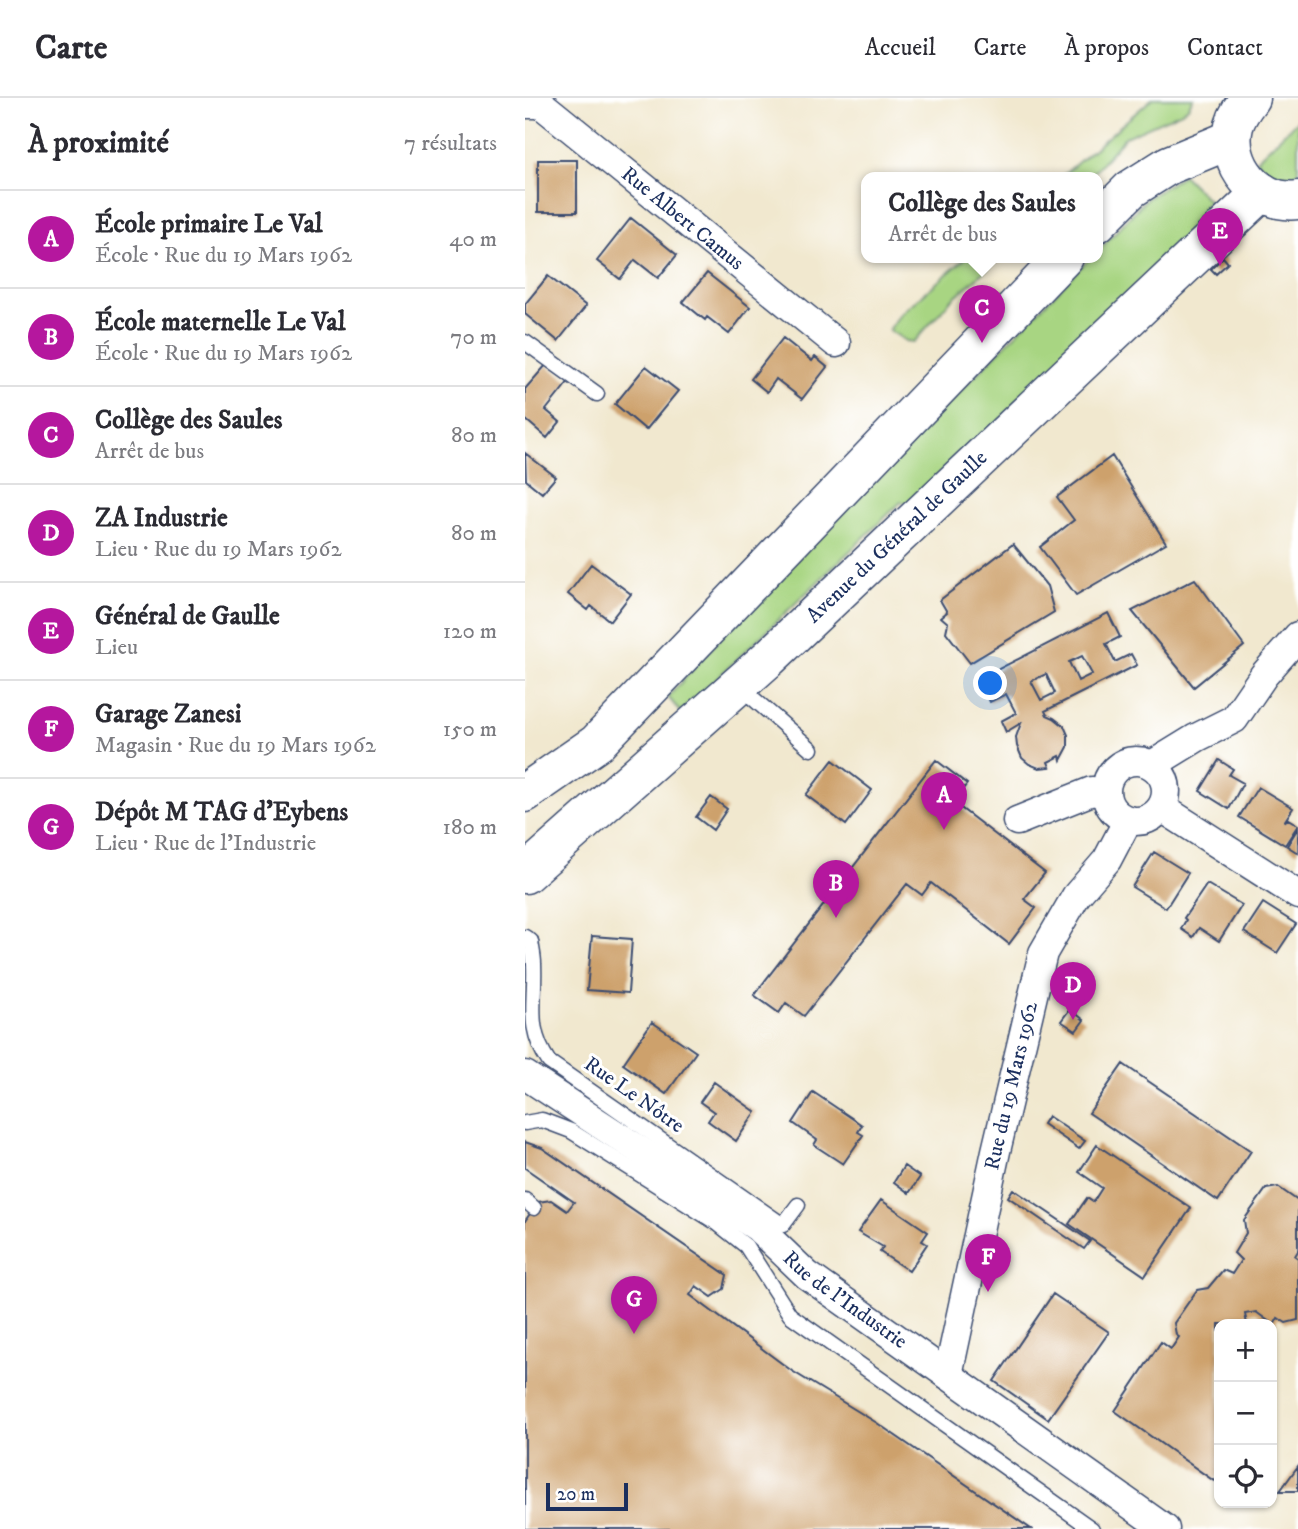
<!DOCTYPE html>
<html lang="fr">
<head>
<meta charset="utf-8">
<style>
  :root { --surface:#fff; --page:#f7f7f7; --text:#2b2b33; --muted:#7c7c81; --line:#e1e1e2; --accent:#b5179e }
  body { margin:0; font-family:"IM FELL DW Pica",serif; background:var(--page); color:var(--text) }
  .controls { position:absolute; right:21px; bottom:21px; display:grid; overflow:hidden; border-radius:14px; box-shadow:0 2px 5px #0004 }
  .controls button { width:63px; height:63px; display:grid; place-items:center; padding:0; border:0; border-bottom:2px solid var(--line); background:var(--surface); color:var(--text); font:35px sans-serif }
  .scale { position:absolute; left:21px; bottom:18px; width:82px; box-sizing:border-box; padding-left:7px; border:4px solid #1b2f5e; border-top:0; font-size:19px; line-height:24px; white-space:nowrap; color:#1b2f5e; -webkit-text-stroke:5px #fff; paint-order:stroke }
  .you { position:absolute; left:466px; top:586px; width:24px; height:24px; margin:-18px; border:5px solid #fff; border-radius:50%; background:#1a73e8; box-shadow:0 0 0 10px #1a73e833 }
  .badge { display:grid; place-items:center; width:46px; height:46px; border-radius:50%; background:var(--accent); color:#fff; font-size:23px; font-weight:700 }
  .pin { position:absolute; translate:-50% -58px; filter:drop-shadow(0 2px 4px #0008) }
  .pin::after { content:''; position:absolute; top:37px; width:24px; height:21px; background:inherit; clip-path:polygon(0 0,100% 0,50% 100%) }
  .popup { position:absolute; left:336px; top:74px; width:242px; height:91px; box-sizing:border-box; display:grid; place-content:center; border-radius:14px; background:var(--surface); filter:drop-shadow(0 2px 5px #0005); font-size:23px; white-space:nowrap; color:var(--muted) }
  .popup b { font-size:26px; color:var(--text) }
  .popup::after { content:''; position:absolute; left:50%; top:100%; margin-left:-14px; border:14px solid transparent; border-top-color:var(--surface) }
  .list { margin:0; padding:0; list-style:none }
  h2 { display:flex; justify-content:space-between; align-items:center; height:91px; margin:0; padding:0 28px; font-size:30px }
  h2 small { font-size:23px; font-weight:400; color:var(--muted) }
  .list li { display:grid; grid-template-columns:46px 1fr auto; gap:21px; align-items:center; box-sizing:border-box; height:98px; padding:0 28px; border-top:2px solid var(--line) }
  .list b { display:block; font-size:26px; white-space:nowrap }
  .list p { margin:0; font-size:23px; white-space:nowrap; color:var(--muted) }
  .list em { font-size:23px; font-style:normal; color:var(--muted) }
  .icon { flex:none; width:38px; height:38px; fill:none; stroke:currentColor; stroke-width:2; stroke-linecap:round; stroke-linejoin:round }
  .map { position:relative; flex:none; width:773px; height:1431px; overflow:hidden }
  header { display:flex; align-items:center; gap:42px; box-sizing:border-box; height:98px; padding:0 35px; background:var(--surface); border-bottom:2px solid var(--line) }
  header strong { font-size:33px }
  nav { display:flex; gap:38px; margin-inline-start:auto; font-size:24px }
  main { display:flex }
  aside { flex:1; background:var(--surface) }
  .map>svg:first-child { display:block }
  .green { fill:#a8d582; stroke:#628270; stroke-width:2 }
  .building { fill:#cda16c; fill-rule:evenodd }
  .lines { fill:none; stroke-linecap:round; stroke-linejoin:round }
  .service-casing { stroke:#3b4b6f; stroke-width:17 }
  .minor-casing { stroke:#3b4b6f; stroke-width:31 }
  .secondary-casing { stroke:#3b4b6f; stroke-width:41 }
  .service { stroke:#fff; stroke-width:14 }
  .minor { stroke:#fff; stroke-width:28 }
  .secondary { stroke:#fff; stroke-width:38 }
  .labels { text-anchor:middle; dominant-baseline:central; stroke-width:6; stroke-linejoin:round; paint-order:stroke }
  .street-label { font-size:21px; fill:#1b2f5e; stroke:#fff }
</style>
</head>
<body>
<header>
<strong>Carte</strong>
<nav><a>Accueil</a><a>Carte</a><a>À propos</a><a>Contact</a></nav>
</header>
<main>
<aside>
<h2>À proximité<small>7 résultats</small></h2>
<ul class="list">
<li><span class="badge">A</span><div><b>École primaire Le Val</b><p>École · Rue du 19 Mars 1962</p></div><em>40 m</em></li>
<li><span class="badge">B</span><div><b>École maternelle Le Val</b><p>École · Rue du 19 Mars 1962</p></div><em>70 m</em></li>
<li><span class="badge">C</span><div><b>Collège des Saules</b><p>Arrêt de bus</p></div><em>80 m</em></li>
<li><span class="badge">D</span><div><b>ZA Industrie</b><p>Lieu · Rue du 19 Mars 1962</p></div><em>80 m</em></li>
<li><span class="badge">E</span><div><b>Général de Gaulle</b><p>Lieu</p></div><em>120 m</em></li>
<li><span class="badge">F</span><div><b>Garage Zanesi</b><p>Magasin · Rue du 19 Mars 1962</p></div><em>150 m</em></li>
<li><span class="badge">G</span><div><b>Dépôt M TAG d'Eybens</b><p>Lieu · Rue de l'Industrie</p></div><em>180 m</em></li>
</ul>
</aside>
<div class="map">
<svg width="773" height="1431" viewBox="0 0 773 1431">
  <rect width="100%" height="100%" fill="#fff"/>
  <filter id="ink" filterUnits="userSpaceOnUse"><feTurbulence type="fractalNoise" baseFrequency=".0143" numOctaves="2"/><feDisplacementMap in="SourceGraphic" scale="14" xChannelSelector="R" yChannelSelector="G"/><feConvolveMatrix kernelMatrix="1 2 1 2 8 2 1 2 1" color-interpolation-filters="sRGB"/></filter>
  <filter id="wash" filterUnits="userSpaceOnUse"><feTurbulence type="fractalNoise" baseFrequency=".00686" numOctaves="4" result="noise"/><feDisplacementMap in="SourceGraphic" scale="28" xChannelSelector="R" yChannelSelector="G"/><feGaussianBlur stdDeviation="1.57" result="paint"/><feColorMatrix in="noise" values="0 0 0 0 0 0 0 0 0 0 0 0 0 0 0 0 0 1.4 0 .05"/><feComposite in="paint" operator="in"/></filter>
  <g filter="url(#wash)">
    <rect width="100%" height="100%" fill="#f1e8cf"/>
    <path class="green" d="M628,0H668L663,9L657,14L600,39L564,79H536Z
      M773,22V81C755,83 743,75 731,62Z
      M658,77L684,103L678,109L690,121L391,408L376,404L156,615L143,599L203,531L566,159H572L573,153L620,102Z
      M442,159H476L426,202L389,244L381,243L364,232L375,216Z"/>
    <g id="blocks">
      <path class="building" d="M13,62H52V114H13Z
        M106,120L152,157L133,180L110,162L95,181L72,163Z
        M698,159L703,165L691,176L686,171Z
        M182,175L225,209L204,236L182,219L180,222L158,204Z
        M23,178L61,208L33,243L0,216V206Z
        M258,240L287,263L290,259L302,269L277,301L251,281L242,294L226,281Z
        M21,267L44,283L21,312L35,324L22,340L0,321V291Z
        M121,268L153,293L121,332L90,306Z
        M0,355L31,379L17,395L1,382Z
        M587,358L641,445L551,497L515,449L549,422L532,399Z
        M488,446L522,488L529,514L445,565L421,534L423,525L416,519L422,514L415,502Z
        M66,466L106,496L85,523L66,508L63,512L43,496Z
        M670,481L719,548L669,589L607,513Z
        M583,515L595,539L581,546L590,564L606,556L612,567L520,613L522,617L529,620L539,628L543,637V649L536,662L535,658L523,664L525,669L514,670L504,666L497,660L492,648L491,639L496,625L481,634L476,623L491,615L481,596L465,604L457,588L452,585V576L459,572L466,575ZM557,558L567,576L553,583L544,564ZM521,576L530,595L516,602L506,583Z
        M308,662L347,692L321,727L281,697Z
        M411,662L442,686L428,704L520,775L499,801L511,810L484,846L406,785L397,797L382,786L279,918L261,905L254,915L229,897Z
        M694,662L708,671L704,677L718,685L704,711L675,693Z
        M733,689L768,710L759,724L763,721L773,727L760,747L714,719Z
        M186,699L202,711L188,732L171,719Z
        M773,730V755L762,748Z
        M629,754L663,775L641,810L607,789Z
        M682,786L717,807L694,843L674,830L668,839L656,831L661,822L659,820Z
        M738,805L771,826L752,855L719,834Z
        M67,838L107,841L103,895L62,892Z
        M545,911L559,922L551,933L536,923Z
        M127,924L171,954L141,996L98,966Z
        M598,966L726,1053L693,1103L564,1015Z
        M189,984L231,1014L211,1043L183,1023L189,1014L175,1004Z
        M288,994L337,1027L333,1034L338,1037L318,1066L289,1047L292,1042L268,1025Z
        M523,1018L560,1043L554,1051L518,1026Z
        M0,1044L17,1050L202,1177L199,1191L187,1199L171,1188L165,1197L267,1273L352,1325L506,1431H0V1123L13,1104L26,1102L42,1113L49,1104L0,1070Z
        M572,1047L666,1110L620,1178L544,1126L562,1100L568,1104L577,1090L554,1074Z
        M379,1068L395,1079L384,1095L369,1084Z
        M753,1089L773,1103V1153L770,1158L773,1160V1222L761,1225L753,1220L749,1227L731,1214L720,1216L722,1226H694V1376L689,1383L590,1313L636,1244L646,1251L654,1239L651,1237L649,1225L672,1192L683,1190L698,1172L707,1176L716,1162L709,1155L721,1135L719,1122L741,1091Z
        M488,1091L565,1143L559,1151L483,1099Z
        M356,1102L403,1134L397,1143L402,1146L384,1173L355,1154L358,1149L333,1134Z
        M528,1196L584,1234L523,1321L469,1283Z
        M773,1368V1393H755Z"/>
    </g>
  </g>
  <g filter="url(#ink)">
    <use href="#blocks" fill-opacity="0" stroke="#3b4b6f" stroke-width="2"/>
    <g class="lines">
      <g class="service-casing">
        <path id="service" d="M0,244L72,296
          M214,588L286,651
          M0,839L6,843C7,851 9,858 9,866C11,905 0,929 24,964L258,1127L273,1107
          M0,1025L17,1022L46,1033L192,1125L221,1148L265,1217L567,1431
          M0,1102L9,1110"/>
      </g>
      <g class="minor-casing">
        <g id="minor">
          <path id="s1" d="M0,6H16L311,245"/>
          <circle cx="611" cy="693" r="30"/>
          <path d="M627,667L671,640L709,621L739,577L773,538"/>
          <path d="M637,710L773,797"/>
          <path d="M492,723L567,693L581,696"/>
          <path id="s2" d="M0,977L232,1129L282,1177L640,1431"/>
          <path id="s3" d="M423,1277L471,1053L518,855L551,798L582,762L603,722"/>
        </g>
      </g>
      <g class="secondary-casing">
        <g id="secondary">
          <path d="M725,0C718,9 712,17 709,28C700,67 733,107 773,102"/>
          <path d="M572,125L606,91L644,67L707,41"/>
          <path d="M0,695L72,645L539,159"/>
          <path id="s4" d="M0,776L244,560L737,94"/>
        </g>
      </g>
      <use href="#service" class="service"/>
      <use href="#minor" class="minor"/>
      <use href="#secondary" class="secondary"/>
    </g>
  </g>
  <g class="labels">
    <g class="street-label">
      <text stroke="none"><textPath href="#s1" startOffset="198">Rue Albert Camus</textPath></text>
      <text stroke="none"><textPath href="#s4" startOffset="502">Avenue du Général de Gaulle</textPath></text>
      <text stroke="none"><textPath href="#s3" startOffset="296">Rue du 19 Mars 1962</textPath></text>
      <text transform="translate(109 997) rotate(35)">Rue Le Nôtre</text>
      <text stroke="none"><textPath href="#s2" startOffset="392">Rue de l'Industrie</textPath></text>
    </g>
  </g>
</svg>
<div class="controls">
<button>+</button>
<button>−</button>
<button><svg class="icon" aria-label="locate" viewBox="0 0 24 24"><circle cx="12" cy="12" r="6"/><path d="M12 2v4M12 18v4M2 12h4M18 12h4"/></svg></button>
</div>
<div class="scale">20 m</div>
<div class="you"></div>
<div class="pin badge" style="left:419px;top:732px">A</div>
<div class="pin badge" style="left:311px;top:820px">B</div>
<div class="pin badge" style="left:457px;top:245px">C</div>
<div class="popup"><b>Collège des Saules</b>Arrêt de bus</div>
<div class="pin badge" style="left:548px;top:922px">D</div>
<div class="pin badge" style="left:695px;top:168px">E</div>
<div class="pin badge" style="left:463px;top:1194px">F</div>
<div class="pin badge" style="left:109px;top:1236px">G</div>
</div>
</main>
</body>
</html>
